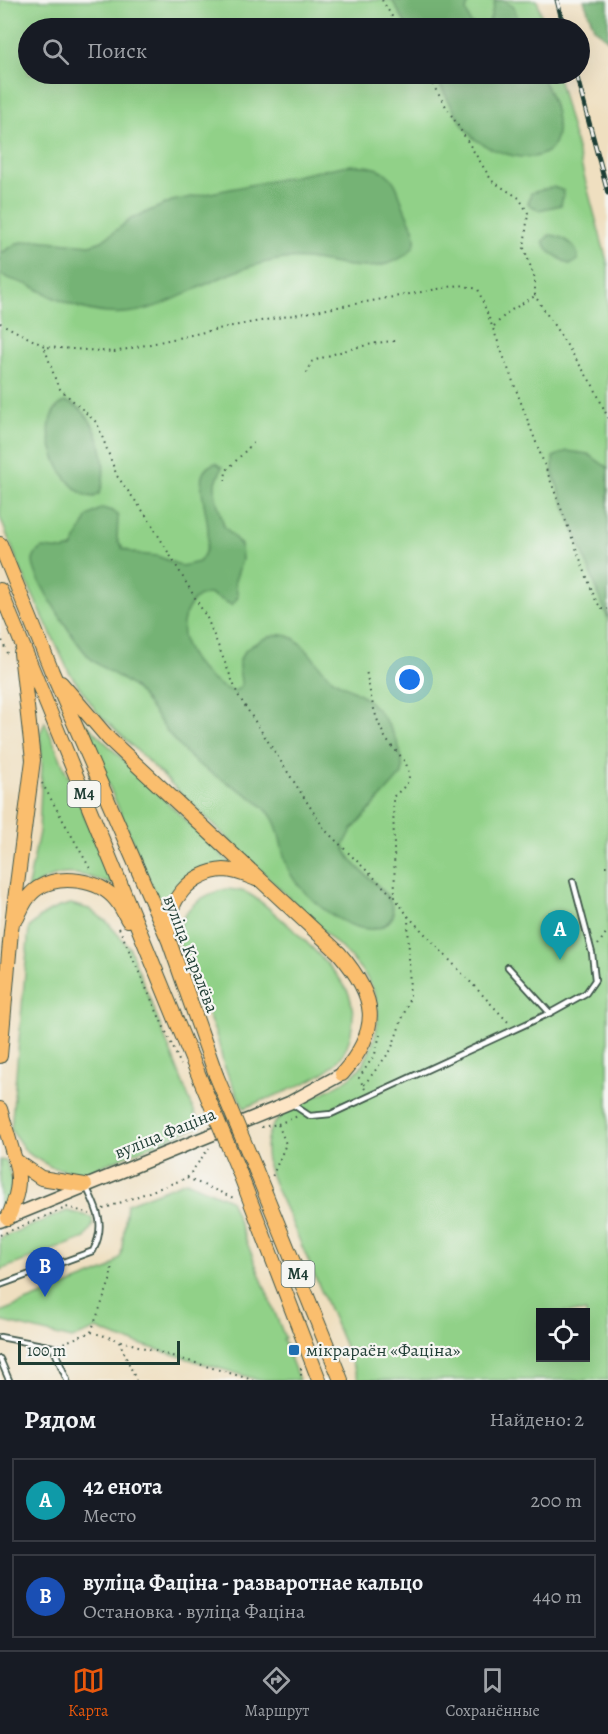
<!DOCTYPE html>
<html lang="ru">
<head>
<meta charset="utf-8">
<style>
  :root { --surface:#171b24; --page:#20242c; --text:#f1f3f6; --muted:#9ea1a6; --line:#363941; --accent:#ea580c }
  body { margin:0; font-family:Alegreya,serif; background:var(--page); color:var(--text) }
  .controls { position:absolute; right:18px; bottom:18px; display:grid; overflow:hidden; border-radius:0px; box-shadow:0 6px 24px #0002 }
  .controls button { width:54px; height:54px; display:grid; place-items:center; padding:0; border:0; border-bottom:2px solid var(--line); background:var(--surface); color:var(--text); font:30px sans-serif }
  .scale { position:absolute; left:18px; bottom:15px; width:162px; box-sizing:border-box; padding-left:6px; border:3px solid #1f3d34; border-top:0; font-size:16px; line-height:21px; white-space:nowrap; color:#1f3d34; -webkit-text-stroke:4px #f6f6f2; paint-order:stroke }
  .you { position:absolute; left:410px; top:680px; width:21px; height:21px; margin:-15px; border:4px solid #fff; border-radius:50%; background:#1a73e8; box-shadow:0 0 0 9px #1a73e833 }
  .badge { display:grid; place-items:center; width:39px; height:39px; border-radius:50%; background:var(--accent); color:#fff; font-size:20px; font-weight:700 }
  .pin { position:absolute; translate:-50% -50px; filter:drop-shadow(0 2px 3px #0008) }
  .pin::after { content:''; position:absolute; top:32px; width:21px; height:18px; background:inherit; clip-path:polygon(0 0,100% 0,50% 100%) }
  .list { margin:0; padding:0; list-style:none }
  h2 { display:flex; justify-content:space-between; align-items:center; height:78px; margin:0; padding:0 24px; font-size:26px }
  h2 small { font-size:20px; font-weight:400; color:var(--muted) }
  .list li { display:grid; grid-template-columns:39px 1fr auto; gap:18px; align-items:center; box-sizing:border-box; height:84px; margin:0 12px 12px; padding:0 12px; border:2px solid var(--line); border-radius:0px }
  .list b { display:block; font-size:22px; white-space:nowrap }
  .list p { margin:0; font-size:20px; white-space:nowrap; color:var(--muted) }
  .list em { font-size:20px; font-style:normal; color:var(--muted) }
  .icon { flex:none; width:33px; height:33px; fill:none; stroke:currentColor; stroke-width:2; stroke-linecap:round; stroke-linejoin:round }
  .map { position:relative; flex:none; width:608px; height:1380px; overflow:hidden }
  .search { position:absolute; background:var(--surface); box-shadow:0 6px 24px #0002; left:18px; right:18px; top:18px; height:66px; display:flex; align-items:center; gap:15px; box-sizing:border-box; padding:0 21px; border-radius:33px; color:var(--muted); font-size:22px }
  .sheet { height:270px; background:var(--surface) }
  nav { display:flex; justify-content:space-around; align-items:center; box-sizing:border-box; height:84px; border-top:2px solid var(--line); background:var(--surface); font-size:16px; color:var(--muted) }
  nav a { display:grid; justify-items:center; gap:3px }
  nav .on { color:var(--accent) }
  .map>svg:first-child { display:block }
  .green { fill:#91d188; stroke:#58875e; stroke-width:1.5; fill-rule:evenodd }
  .forest { fill:#74b374; stroke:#4a7854; stroke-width:1.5 }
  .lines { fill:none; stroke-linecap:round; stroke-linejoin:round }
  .service-casing { stroke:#3e5549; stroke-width:8 }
  .secondary-casing { stroke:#3e5549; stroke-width:15 }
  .primary-casing { stroke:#3e5549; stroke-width:16 }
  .path { stroke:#3e5549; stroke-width:2; stroke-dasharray:1.5 4.5; stroke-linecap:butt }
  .service { stroke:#fff; stroke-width:4.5 }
  .secondary { stroke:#fde5c5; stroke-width:12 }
  .primary { stroke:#fabe6e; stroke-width:14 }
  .rail-casing { stroke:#1f3d34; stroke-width:5 }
  .rail { stroke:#f6f6f2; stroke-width:3; stroke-dasharray:9; stroke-linecap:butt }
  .primary-bridge-casing { stroke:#3e5549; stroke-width:16; stroke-linecap:butt }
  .primary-bridge { stroke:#fabe6e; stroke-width:14 }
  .poi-dot { fill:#1f6fb2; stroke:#f6f6f2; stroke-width:2 }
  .labels { text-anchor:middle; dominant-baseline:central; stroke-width:4.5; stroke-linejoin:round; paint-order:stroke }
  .shield { fill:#f6f6f2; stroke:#60746d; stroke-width:1.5 }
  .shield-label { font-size:16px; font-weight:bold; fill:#1f3d34 }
  .street-label { font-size:18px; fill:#1f3d34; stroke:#f6f6f2 }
  .poi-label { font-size:18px; fill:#1f3d34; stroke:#f6f6f2; text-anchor:start }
</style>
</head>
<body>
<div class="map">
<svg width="608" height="1380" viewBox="0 0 608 1380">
  <rect width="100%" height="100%" fill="#f6f6f2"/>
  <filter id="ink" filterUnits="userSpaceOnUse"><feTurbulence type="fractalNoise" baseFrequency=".0167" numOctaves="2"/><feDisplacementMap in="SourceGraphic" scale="12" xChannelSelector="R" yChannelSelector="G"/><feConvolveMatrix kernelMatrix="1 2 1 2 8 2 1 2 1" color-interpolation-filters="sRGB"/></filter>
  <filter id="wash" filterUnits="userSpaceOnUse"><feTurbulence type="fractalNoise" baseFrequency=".008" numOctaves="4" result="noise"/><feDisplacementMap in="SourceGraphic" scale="24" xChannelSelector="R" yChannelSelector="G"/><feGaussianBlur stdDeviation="1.35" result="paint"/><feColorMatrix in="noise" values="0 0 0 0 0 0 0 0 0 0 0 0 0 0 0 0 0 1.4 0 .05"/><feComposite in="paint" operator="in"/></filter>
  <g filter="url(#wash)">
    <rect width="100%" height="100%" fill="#efdfc0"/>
    <path class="green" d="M0,0H537L545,28H28V74H557L608,265V1380H359C337,1327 314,1274 291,1221C282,1199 265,1172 266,1148C266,1105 327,1098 353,1075C366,1064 372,1048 376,1032C385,997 366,972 342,949L97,712L69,672L20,568L0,517ZM540,1312H586V1358H540Z
      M80,718L233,866L182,882L167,901L156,896Z
      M45,722L114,885C77,872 60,866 27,891L39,832L42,765L40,734Z
      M227,889C234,890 243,890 249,894C272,907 343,973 350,997C356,1015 352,1038 343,1054C328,1080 271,1096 244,1108C237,1094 230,1080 224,1066C221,1056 220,1045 216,1035C208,1010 175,956 179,932C182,907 205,893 227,889Z
      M71,904L89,909L106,921L129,947L200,1126L82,1174L51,1167L27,1153L11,1130L29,928C42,914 53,908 71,904Z
      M0,1160L6,1161C12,1176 16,1199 0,1209Z
      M186,1181L230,1200L285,1338L283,1339L299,1380H258L119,1338L97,1329L72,1339L0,1321V1312L109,1269L121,1256L127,1204Z
      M67,1211L92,1217L93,1225L85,1238L0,1270V1238Z"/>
    <path class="forest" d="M392,0H469L466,11L471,24L481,26L489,23L495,1L503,0L514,7L521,28H408Z
      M584,0H608V40L594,28Z
      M434,74H539C560,105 575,167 514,156C501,153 487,148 476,140C460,127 445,92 434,74Z
      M348,165C360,166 373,165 383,171C397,181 398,191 403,205C412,230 429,245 395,261C357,278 316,252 277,260C176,279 147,352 33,287C22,281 8,281 0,273V254L17,243L36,240L90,245L102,241L131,219L172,201Z
      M553,187L564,191L561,205L539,210L528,204L531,193Z
      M549,235C562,235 579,246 578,260L570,265L550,252L543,242Z
      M65,402C97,406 112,470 99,494L94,497C62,497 29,417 65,402Z
      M567,451L588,454L608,468V619L553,474V457Z
      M216,463L222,467L215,485V494L224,526L241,545L242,560L235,581L238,597L232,605L210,594C202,594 195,598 191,604C172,631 188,659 210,678C218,684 225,690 235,691L241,686C242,679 238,671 239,663C241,654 248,647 256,643C294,620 304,650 326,673C336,684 350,687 361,695C383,710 406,747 402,774L352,830L344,845C350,873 395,886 393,916C370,955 301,897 289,871C280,853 282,827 268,812C247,789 216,780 193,760C169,739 158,716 139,693C126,678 106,672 91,659C77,645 34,580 33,562C33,556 37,551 42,548L64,550L72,548L88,516L102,508L113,511L118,516L117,539L123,549L138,554L157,556L182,566L199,562C227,530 179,473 216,463Z"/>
  </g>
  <g filter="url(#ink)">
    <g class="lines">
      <g class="service-casing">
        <path id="service" d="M508,967L550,1013
          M292,1104L310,1116L331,1114L550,1013L586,993L595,980L592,953L573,881
          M0,1285L93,1251C106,1225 98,1211 86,1186
          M0,1337L53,1347L67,1380
          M0,1359L9,1380"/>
      </g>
      <g class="secondary-casing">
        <path id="secondary" d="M0,1221L289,1103L342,1074"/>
      </g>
      <g class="primary-casing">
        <path id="primary" d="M0,544L52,672L169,941L216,1075
          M0,590L201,1081
          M61,683L109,739L339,953C377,997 382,1028 342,1074
          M17,918C22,907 27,895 38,888C60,874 99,879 116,900C121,906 124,913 128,920
          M168,933C166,901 191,872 224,870C235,870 246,875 256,879
          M0,1056L11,931L33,760L21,653
          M0,1109L15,1160L41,1178L85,1185
          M255,1168L341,1380
          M240,1174L319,1380
          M8,1218C16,1199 22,1181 15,1160"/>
      </g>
      <path class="path" d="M382,0L399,28
        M426,74L492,181L519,198L528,213L524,248L535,279V296L594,387L608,418
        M0,323L46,347L114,352L227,327L460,285L478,289L596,601L602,609H608
        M494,326L508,312L535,296
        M45,349L58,387L97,423L117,476L148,518L207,618L238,695L325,830L395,898
        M307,373L311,362C333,353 375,341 398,341
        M225,481L226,471L256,440
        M0,635L8,656
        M42,783L92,872
        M605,866H608
        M408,916L509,1023
        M119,928L181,1065
        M598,945L608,930
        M364,1085L391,1050L410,997L408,916L395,898L393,797C399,791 409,785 409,776C408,756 390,750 383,733C373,713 370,692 366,670
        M365,1089L359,1078L375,1054L380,1035
        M278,1124L298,1116
        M261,1127L278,1124L286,1144L272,1177
        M187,1178L236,1199
        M103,1209L187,1178L209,1148
        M0,1235L68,1207L90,1214
        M91,1332L110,1281L112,1264
        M119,1341L136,1380
        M58,1345L91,1332L253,1380
        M301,1368V1380"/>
      <use href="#service" class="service"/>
      <use href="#secondary" class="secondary"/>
      <use href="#primary" class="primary"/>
      <g class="rail-casing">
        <path id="rail" d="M557,0L564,28
          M576,74L608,193"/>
      </g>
      <use href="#rail" class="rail"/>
      <g class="primary-bridge-casing">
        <path id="primary-bridge" d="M216,1075L255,1168
          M201,1081L240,1174"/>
      </g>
      <use href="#primary-bridge" class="primary-bridge"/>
    </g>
  </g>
  <rect class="poi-dot" x="288" y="1344" width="12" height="12" rx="3"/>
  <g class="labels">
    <g class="shield">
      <rect x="67.5" y="781" width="33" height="26" rx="4.5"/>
      <rect x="281.5" y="1261" width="33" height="26" rx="4.5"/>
    </g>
    <g class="shield-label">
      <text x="84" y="794">М4</text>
      <text x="298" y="1274">М4</text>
    </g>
    <g class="street-label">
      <text transform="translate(191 954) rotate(69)">вуліца Каралёва</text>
      <text transform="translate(165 1133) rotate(-22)">вуліца Фаціна</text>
    </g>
    <g class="poi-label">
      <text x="306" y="1350">мікрараён «Фаціна»</text>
    </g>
  </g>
</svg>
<div class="controls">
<button><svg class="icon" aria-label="locate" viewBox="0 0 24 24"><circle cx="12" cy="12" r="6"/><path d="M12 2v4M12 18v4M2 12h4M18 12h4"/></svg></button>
</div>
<div class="scale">100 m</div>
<div class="you"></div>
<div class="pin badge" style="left:560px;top:960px;background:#0f9aa8">A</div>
<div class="pin badge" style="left:45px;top:1297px;background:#1a4fb4">B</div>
<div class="search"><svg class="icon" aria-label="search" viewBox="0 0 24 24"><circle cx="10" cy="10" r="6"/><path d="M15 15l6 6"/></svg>Поиск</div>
</div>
<section class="sheet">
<h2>Рядом<small>Найдено: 2</small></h2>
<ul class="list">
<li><span class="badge" style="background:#0f9aa8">A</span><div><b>42 енота</b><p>Место</p></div><em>200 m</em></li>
<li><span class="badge" style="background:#1a4fb4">B</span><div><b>вуліца Фаціна - разваротнае кальцо</b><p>Остановка · вуліца Фаціна</p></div><em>440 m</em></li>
</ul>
</section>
<nav>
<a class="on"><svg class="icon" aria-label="map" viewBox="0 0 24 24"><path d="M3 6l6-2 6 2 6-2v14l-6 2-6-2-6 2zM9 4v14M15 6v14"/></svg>Карта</a>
<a><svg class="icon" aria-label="directions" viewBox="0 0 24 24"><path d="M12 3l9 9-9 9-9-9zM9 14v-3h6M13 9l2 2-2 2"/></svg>Маршрут</a>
<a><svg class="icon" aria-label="saved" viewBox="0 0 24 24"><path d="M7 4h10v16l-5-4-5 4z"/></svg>Сохранённые</a>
</nav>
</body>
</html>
